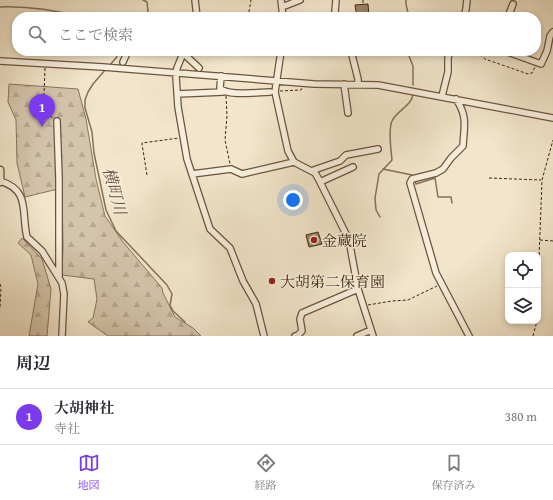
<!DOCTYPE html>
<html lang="ja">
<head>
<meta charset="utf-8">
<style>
  :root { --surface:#fff; --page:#f7f7f7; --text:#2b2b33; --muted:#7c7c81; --line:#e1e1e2; --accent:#7c3aed }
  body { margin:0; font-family:"Gentium Book Plus","Noto Serif JP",serif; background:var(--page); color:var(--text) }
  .controls { position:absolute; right:12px; bottom:12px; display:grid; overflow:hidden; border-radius:8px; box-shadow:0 2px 6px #0003 }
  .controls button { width:36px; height:36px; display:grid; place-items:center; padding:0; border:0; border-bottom:1px solid var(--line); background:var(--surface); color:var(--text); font:20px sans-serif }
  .you { position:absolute; left:293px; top:200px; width:14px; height:14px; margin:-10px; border:3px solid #fff; border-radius:50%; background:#1a73e8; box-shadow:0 0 0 6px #1a73e833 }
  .badge { display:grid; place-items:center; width:26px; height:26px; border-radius:50%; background:var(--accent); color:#fff; font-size:13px; font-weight:700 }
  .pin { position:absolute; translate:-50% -33px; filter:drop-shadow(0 1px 2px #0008) }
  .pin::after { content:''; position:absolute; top:21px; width:14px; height:12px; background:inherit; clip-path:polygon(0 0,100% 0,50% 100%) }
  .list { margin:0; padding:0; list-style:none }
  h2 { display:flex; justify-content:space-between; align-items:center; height:52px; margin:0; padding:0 16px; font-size:17px }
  h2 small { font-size:13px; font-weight:400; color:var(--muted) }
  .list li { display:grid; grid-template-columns:26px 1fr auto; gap:12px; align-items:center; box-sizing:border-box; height:56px; padding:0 16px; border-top:1px solid var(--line) }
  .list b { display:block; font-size:15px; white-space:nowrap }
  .list p { margin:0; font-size:13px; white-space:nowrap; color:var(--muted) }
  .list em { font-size:13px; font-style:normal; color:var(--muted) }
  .icon { flex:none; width:22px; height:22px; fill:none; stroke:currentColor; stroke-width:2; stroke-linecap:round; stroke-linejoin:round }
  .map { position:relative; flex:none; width:553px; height:336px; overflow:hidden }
  .search { position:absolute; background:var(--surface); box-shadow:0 2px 6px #0003; left:12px; right:12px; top:12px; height:44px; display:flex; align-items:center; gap:10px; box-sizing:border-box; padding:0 14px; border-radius:16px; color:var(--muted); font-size:15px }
  .sheet { height:108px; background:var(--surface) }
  nav { display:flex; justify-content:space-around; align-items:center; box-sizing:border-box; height:56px; border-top:1px solid var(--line); background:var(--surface); font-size:11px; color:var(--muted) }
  nav a { display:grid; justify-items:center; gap:2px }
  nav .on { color:var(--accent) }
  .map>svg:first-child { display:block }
  .forest { fill:url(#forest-firs); stroke:#8a745c }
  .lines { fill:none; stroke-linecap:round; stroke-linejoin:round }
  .stream { stroke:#867058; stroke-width:1.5 }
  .building { fill:#9d886f; stroke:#40240c }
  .minor-casing { stroke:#6c543c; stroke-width:8 }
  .major-casing { stroke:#40240c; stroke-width:9 }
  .path { stroke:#40240c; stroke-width:1; stroke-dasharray:3 2; stroke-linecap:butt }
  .minor { stroke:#f7eedd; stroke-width:5.5 }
  .major { stroke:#f2e5cb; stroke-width:7 }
  .poi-dot { fill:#8f2418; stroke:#f7eedd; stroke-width:1.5 }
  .labels { text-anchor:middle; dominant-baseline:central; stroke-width:3; stroke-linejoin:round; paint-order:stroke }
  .poi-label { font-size:15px; fill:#40240c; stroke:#f7eedd; text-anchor:start }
  .water-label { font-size:16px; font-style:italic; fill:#634a32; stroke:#f7eedd }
</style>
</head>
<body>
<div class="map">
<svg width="553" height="336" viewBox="0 0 553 336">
  <defs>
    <pattern id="forest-firs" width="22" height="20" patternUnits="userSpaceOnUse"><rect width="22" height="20" fill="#d4c4ab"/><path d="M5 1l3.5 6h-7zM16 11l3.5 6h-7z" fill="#b7a892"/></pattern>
  </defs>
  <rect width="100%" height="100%" fill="#f2e5cb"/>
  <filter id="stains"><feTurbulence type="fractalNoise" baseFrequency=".005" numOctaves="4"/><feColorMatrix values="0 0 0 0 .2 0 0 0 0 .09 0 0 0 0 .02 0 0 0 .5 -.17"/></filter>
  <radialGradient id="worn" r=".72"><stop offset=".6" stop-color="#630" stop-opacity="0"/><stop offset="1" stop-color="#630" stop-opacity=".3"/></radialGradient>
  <path class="forest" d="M9,84L78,89L86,119L96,179L105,216L123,242L162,288L163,293L175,317L193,328L201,336H108L88,322L93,318L97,299L94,279L62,275L63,247L62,188L25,197L17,163L16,120L8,102Z
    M22,238L42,259L51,289L47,336H29L38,284L31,255L18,243Z"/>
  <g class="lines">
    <path class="stream" d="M143,0L147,2L148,11L146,17
      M406,0C405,6 409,11 408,17
      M0,7C28,6 54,10 81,17
      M407,51L413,66V85
      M109,66L116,58L120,51
      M106,69L93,84L88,92L85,100V108L92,132L94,153L106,210L116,231L167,285L172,294L170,305L173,311L185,322
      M383,169L412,175L413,177
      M415,180L416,184L435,178L438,197H451L452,203
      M380,217L376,210L375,198L379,174L392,160C391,150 388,129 392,121C397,110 412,106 413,94"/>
  </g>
  <path class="building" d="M368,4L369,17H357L355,5Z
    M318,232L322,244L309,247L306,235Z"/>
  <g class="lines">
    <g class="minor-casing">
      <path id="minor" d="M195,0L197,17
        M281,0L283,17
        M336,0L335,12L338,17
        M282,7L300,0
        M464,17L466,9L467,0
        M508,17L513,4
        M175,51L183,53L199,68
        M184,51L177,68L176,77L178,107L187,159L210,229L230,248L243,281L256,304L264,336
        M281,51L275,92L288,151L294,162L315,173L318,178L349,240L358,289L373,336
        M351,51L358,79V84
        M505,51L541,64L547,51L550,36L553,32
        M0,61L103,67L314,84L378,85L553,118
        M123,62L127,53L132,51
        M221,76L220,88C227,97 259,92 270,92
        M344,84L348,113
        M177,94L223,92
        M442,96L448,72V58L450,51
        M456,99C468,117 464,126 463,146L451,158L443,169L436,173L412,179L410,183L436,273L469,336
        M57,121L59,179V276
        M311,171L340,161L346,155L378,149
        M192,174L231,169L242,174L294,162
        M0,181C31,190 21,214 27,237L42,251L62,283L64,294L62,336
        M320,182L353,167
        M295,336L298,335L302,331L300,319L302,313L358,289
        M357,336L371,330"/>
    </g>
    <g class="major-casing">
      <path id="major" d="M0,170V182"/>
    </g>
    <path class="path" d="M363,0V3
      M248,17L251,0
      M476,51L485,59L528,74L532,73L535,67
      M45,68L44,94L46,119
      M280,91L301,90L302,88
      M226,96L227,116L225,140L230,164
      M46,113L53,118
      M147,175L142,144V143L179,138
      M489,178L541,180
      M540,240L553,241
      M0,284L1,287L0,309
      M538,285L542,180L553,140
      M368,305L392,301L408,300L437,286
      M533,336L537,321"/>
    <use href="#minor" class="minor"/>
    <use href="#major" class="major"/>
  </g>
  <g class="poi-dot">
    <circle cx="314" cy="240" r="4"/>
    <circle cx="272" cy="281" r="4"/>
  </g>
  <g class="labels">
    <g class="poi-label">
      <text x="322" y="240">金蔵院</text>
      <text x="280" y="281">大胡第二保育園</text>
    </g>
    <g class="water-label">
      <text transform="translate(115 191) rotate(75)">横町川</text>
    </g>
  </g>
  <rect width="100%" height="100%" filter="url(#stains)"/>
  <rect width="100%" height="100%" fill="url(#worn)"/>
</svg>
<div class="controls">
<button><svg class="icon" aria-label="locate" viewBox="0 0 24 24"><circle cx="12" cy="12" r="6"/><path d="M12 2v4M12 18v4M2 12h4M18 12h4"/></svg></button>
<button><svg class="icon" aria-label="layers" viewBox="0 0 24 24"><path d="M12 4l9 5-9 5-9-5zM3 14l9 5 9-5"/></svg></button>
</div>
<div class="you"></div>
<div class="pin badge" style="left:42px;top:127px">1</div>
<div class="search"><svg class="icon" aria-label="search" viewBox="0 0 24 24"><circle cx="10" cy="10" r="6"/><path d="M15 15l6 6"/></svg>ここで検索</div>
</div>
<section class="sheet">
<h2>周辺<small></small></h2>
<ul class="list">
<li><span class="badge">1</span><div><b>大胡神社</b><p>寺社</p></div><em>380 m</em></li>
</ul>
</section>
<nav>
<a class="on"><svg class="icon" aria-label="map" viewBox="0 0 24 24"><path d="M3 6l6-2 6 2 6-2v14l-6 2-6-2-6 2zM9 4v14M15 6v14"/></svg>地図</a>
<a><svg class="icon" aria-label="directions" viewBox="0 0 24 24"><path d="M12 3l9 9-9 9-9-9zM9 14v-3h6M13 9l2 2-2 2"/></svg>経路</a>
<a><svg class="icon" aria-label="saved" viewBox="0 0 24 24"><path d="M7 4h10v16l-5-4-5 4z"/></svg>保存済み</a>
</nav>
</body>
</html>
